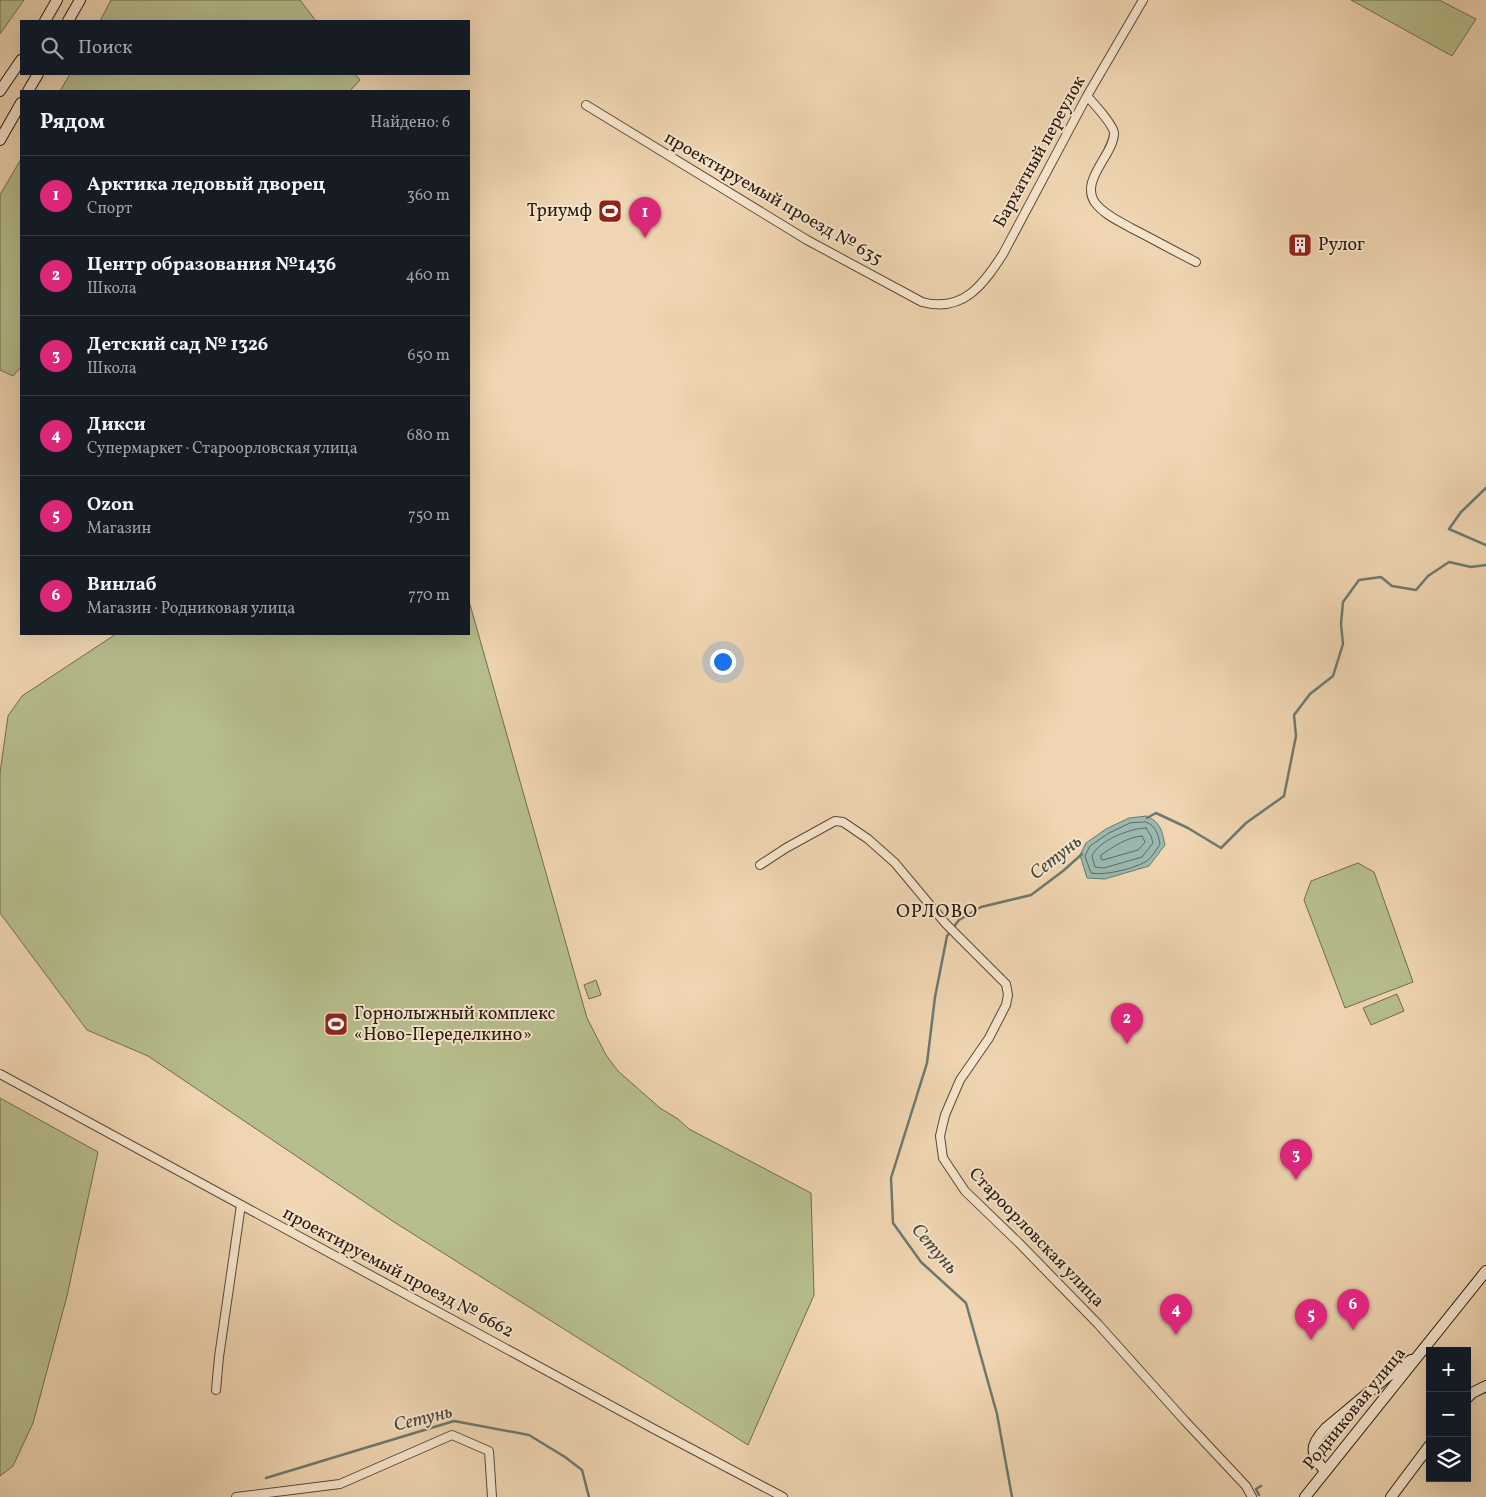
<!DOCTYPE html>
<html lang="ru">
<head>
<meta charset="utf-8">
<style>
  :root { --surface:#171b24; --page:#242831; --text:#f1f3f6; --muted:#9ea1a6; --line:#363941; --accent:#db2777 }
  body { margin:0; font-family:Vollkorn,serif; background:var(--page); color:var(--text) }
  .controls { position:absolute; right:15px; bottom:15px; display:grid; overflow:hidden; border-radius:0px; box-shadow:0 5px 20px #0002 }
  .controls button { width:45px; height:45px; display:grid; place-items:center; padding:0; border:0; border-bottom:1px solid var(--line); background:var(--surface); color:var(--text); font:25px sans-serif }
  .you { position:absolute; left:722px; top:661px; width:18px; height:18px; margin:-12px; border:4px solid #fff; border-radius:50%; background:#1a73e8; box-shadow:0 0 0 8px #1a73e833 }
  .badge { display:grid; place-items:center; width:32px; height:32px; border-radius:50%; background:var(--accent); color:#fff; font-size:16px; font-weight:700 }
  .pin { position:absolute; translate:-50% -41px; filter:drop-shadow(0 1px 2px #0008) }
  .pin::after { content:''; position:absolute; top:26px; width:18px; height:15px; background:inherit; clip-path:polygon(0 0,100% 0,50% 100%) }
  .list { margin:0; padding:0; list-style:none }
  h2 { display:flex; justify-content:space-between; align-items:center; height:65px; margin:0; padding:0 20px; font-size:21px }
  h2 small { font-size:16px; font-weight:400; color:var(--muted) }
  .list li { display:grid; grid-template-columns:32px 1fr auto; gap:15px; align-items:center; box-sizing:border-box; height:80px; padding:0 20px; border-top:1px solid var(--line) }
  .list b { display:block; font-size:19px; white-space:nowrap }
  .list p { margin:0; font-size:16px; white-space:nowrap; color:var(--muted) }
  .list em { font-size:16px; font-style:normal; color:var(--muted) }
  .icon { flex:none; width:28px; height:28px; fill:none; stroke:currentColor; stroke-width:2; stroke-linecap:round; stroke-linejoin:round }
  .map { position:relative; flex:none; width:1486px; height:1497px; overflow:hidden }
  .search { position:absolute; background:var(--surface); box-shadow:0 5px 20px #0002; left:20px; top:20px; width:450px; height:55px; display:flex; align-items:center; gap:12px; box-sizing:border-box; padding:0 18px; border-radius:0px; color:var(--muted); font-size:19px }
  .panel { position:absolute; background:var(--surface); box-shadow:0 5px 20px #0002; left:20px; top:90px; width:450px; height:545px; border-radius:0px }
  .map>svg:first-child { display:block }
  .green { fill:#b7be8d; stroke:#706c4e }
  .water { fill:#9ab8af; stroke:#6c796f }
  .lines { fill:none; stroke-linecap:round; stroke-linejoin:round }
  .shore { stroke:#61695f; stroke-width:1 }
  .stream { stroke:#6c796f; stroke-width:2.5 }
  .street-casing { stroke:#5a4938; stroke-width:10 }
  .secondary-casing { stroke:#281a0f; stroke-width:12 }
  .street { stroke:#f5e4cc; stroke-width:8 }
  .secondary { stroke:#f5e4cc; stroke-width:10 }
  .labels { text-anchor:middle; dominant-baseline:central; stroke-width:4; stroke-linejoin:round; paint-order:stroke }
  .street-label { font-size:18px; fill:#281a0f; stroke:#f5e4cc }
  .poi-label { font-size:18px; fill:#281a0f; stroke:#f5e4cc; text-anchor:start }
  .water-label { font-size:19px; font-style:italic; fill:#4a493f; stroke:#f5e4cc }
  .neighbourhood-label { font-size:19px; letter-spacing:1px; fill:#281a0f; stroke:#f5e4cc }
</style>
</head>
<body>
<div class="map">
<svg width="1486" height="1497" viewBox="0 0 1486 1497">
  <rect width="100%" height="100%" fill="#efd5b1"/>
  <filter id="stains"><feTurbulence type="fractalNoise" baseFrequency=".004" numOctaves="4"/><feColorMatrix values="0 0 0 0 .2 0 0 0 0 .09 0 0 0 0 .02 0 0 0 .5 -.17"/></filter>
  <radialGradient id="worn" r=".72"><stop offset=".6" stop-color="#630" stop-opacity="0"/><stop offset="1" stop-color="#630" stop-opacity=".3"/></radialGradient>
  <path class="green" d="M0,0H24L0,34Z
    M111,0H300L316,21H100Z
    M1351,0H1439L1476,19L1452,56Z
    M70,74H355L360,80L350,91H60Z
    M21,159V367L13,376L0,370V195Z
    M469,601L587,1018L606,1055L618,1071L660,1108L678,1119L689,1129L811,1193L814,1295L748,1445L394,1222L148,1056L87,1030L0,913V773L8,716L22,696L116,634H469Z
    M1358,863L1374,872L1413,982L1345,1008L1304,900L1311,881Z
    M596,980L601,995L589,999L584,985Z
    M1397,994L1404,1011L1371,1025L1363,1008Z
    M0,1098L98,1152L67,1296L33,1423L13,1466L0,1476Z"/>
  <path class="water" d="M1147,816C1161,823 1162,831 1165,845L1149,866L1105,879L1087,878L1080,855L1086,843L1106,829L1129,818Z"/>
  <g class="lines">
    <path class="shore" d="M1146,822C1156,826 1158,834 1160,844C1156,850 1151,859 1145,862C1133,869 1103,876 1091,873L1085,856L1090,846L1109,833L1130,823Z
      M1146,828L1151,836L1153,843L1142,857L1104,868L1095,867L1092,856C1098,841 1130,828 1146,828Z
      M1142,836L1145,842L1138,850L1103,860L1101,859V855C1113,847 1127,837 1142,836Z"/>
    <path class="stream" d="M1486,488L1461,512L1449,529L1486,545
      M1147,818L1156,813L1188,828L1221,848L1246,823L1284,796L1296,736L1294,715L1310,694L1333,676L1343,644L1341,624L1343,602L1359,580L1381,577L1392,586L1416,590L1428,576L1449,562L1471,567L1486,565
      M266,1478L454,1421L529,1435L565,1457L582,1470L589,1497
      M1259,1495L1256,1489L1261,1486
      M1012,1497L997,1414L966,1303L921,1262L893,1223L891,1178L927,1063L935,997L947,936L959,920L981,907L1031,895L1063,871L1082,854"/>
    <g class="street-casing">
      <path id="street" d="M1087,96C1094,104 1113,124 1114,133C1114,155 1078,181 1096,204C1105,215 1119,221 1131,228C1153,239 1174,251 1196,262
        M586,105L807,240L922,302C963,313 983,285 1003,254L1087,96L1143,0
        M760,865L786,848L835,821L843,822L868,839L895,863L946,924L1006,984L1008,995L1006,1005L989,1038L960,1080L945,1115L940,1136L943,1158L965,1191L1019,1243L1098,1324L1185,1421L1246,1486L1252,1497
        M0,1074L654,1429L783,1497
        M216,1390L219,1357L241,1205
        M236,1497L340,1484L452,1435L489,1451L492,1497"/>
    </g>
    <g class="secondary-casing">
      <path id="secondary" d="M45,21L57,0
        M68,21L80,0
        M0,91L21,60
        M28,91L38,74
        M0,140L21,103
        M1467,1398L1472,1393L1486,1386
        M1325,1471C1309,1453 1310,1445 1326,1428L1387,1377L1411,1360
        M1305,1497L1486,1271
        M1391,1497L1430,1445"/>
    </g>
    <use href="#street" class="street"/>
    <use href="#secondary" class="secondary"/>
  </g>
  <defs>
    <g id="stadium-square" transform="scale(1.25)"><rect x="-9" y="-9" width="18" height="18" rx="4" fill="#8f2418" stroke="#f5e4cc"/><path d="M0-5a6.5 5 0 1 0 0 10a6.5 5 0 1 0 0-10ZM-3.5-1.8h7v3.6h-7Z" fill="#fff"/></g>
    <g id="building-square" transform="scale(1.25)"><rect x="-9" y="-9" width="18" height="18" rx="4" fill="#8f2418" stroke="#f5e4cc"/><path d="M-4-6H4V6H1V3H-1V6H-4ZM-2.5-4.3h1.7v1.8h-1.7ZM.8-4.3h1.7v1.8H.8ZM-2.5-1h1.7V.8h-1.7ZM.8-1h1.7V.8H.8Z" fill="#fff"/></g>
  </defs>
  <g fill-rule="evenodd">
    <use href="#stadium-square" x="610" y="211"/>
    <use href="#building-square" x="1300" y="245"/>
    <use href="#stadium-square" x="336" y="1024"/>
  </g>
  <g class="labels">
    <g class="street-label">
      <text transform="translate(1040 152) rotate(-61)">Бархатный переулок</text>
      <text transform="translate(773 199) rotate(30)">проектируемый проезд № 635</text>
      <text transform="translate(1036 1238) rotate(46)">Староорловская улица</text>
      <text transform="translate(398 1273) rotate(28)">проектируемый проезд № 6662</text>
      <text transform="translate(1355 1409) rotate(-51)">Родниковая улица</text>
    </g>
    <g class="poi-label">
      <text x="592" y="211" text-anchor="end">Триумф</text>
      <text x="1318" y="245">Рулог</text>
      <text x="354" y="1014">Горнолыжный комплекс<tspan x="354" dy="21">«Ново-Переделкино»</tspan></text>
    </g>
    <g class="water-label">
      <text transform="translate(1056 858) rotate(-38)">Сетунь</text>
      <text transform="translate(934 1249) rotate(49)">Сетунь</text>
      <text transform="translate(423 1419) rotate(-14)">Сетунь</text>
    </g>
    <g class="neighbourhood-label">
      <text x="937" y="912">ОРЛОВО</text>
    </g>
  </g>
  <rect width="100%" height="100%" filter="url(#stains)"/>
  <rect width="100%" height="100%" fill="url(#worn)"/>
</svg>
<div class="controls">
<button>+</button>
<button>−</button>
<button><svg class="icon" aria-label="layers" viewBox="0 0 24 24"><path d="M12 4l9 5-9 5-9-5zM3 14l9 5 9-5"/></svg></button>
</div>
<div class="you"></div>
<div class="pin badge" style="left:645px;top:238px">1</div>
<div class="pin badge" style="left:1127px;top:1044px">2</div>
<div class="pin badge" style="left:1296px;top:1180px">3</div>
<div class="pin badge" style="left:1176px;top:1335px">4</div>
<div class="pin badge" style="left:1311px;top:1340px">5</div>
<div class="pin badge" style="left:1353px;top:1330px">6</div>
<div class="search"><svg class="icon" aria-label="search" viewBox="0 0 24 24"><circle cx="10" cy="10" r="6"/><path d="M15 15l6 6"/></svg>Поиск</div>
<section class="panel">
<h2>Рядом<small>Найдено: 6</small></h2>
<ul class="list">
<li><span class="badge">1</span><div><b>Арктика ледовый дворец</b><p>Спорт</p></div><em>360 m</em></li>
<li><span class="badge">2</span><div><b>Центр образования №1436</b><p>Школа</p></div><em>460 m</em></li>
<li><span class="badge">3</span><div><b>Детский сад № 1326</b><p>Школа</p></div><em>650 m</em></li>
<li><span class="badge">4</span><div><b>Дикси</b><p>Супермаркет · Староорловская улица</p></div><em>680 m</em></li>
<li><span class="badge">5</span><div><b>Ozon</b><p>Магазин</p></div><em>750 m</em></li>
<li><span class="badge">6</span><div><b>Винлаб</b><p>Магазин · Родниковая улица</p></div><em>770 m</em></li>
</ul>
</section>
</div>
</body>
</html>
